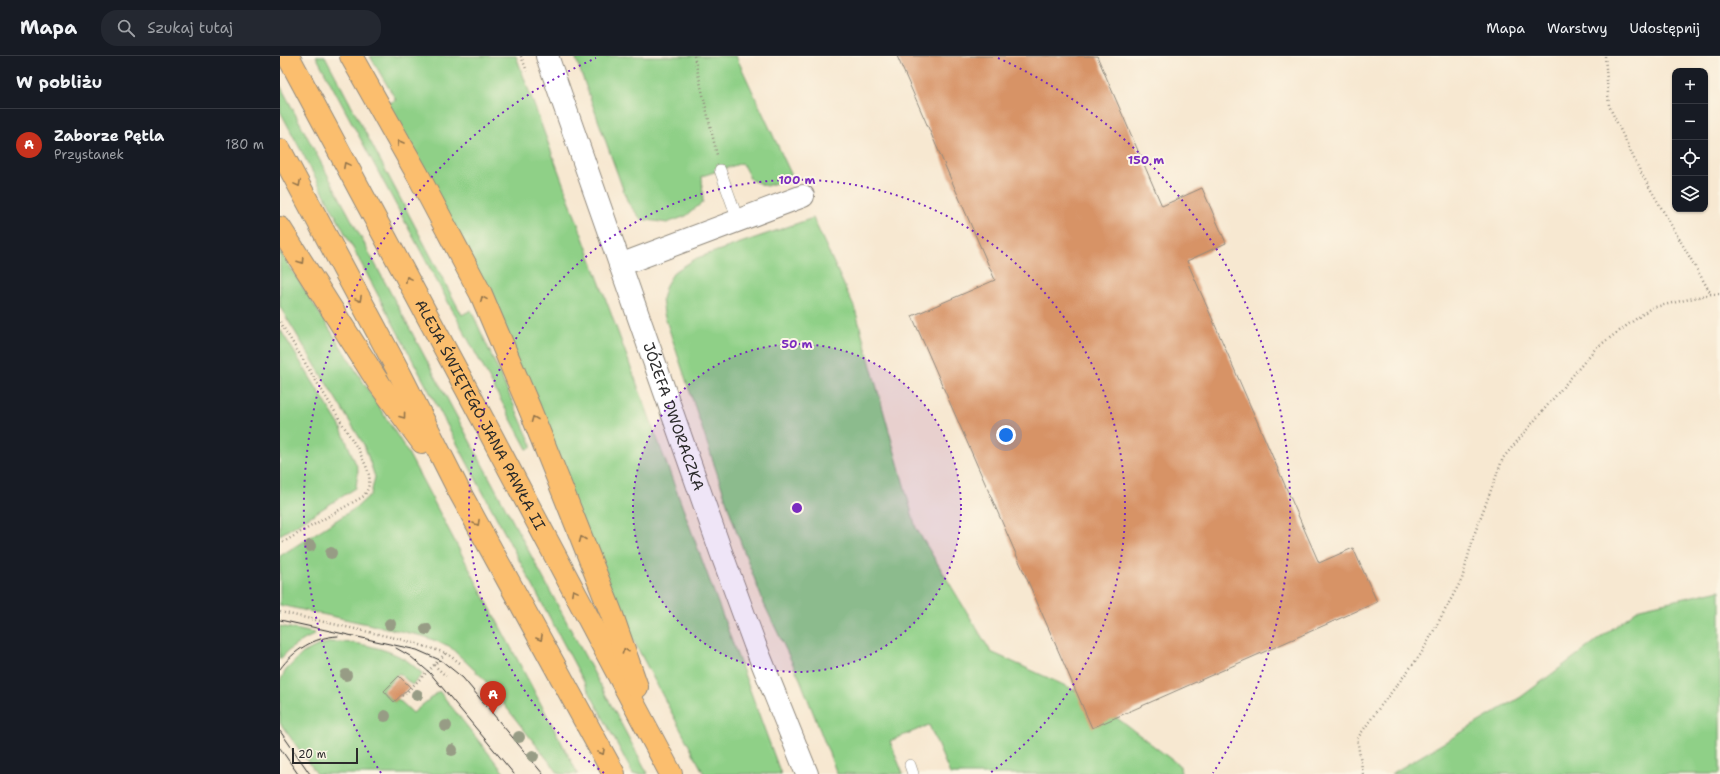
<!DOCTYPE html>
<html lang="pl">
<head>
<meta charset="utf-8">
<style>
  :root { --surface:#171b24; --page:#242831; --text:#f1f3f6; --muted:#9ea1a6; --line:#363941; --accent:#c8321e }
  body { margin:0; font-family:"Shantell Sans",sans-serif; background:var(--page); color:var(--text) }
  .controls { position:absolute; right:12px; top:12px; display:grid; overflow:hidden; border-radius:8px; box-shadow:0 1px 3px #0004 }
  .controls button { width:36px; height:36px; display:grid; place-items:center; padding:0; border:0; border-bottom:1px solid var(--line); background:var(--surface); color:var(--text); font:20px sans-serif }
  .scale { position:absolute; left:12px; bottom:10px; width:66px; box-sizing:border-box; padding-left:4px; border:2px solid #2b2b2b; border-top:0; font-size:11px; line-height:14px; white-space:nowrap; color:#2b2b2b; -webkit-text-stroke:3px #fcf5e5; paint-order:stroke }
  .you { position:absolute; left:726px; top:379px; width:14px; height:14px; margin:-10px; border:3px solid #fff; border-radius:50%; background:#1a73e8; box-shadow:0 0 0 6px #1a73e833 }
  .badge { display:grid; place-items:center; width:26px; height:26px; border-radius:50%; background:var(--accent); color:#fff; font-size:13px; font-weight:700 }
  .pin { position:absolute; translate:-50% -33px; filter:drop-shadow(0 1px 2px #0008) }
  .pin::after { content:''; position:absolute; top:21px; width:14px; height:12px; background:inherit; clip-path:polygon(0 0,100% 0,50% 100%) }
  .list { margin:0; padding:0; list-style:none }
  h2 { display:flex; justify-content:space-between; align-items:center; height:52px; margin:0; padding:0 16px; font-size:17px }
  h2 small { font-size:13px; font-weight:400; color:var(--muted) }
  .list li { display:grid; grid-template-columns:26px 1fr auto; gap:12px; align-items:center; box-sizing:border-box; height:72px; padding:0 16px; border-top:1px solid var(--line) }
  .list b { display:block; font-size:15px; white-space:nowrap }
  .list p { margin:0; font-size:13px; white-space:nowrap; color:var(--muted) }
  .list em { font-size:13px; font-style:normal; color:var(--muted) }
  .icon { flex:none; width:22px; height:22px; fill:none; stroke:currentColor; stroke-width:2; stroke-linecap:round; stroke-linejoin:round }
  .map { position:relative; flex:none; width:1440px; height:718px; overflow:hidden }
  header { display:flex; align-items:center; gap:24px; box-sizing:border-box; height:56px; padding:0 20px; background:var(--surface); border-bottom:1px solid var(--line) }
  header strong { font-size:19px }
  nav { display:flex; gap:22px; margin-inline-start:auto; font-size:14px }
  .search { width:280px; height:36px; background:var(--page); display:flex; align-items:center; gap:10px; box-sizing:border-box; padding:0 14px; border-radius:16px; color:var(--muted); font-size:15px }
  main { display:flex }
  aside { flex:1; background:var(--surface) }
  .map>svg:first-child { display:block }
  .green { fill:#8fd087; stroke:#5d7e59 }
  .building { fill:#d79366 }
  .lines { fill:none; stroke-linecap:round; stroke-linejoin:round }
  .service-casing { stroke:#918a7e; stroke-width:12 }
  .minor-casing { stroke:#918a7e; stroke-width:24 }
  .primary-casing { stroke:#918a7e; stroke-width:24 }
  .path { stroke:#918a7e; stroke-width:2.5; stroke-dasharray:1 3; stroke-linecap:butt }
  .service { stroke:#fff; stroke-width:11 }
  .minor { stroke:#fff; stroke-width:22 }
  .primary { stroke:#fbbe6e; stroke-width:22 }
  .tram { stroke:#2b2b2b; stroke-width:1 }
  .tree { fill:#979c85 }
  .oneway { stroke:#93744c }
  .ring { fill:none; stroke:#7b2cbf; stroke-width:2; stroke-dasharray:2 4 }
  .labels { text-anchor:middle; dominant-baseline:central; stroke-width:4; stroke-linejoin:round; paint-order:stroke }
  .street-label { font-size:15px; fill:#2b2b2b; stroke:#fcf5e5 }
  .centre { fill:#7b2cbf; stroke:#fcf5e5; stroke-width:2 }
  .ring-label { font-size:12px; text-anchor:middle; font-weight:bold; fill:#7b2cbf; stroke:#fcf5e5; stroke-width:4; stroke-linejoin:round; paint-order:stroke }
</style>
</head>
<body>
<header>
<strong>Mapa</strong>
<div class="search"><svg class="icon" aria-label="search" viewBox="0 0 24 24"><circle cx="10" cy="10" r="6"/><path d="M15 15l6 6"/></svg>Szukaj tutaj</div>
<nav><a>Mapa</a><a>Warstwy</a><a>Udostępnij</a></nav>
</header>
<main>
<aside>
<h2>W pobliżu<small></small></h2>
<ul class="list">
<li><span class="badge">A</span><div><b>Zaborze Pętla</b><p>Przystanek</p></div><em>180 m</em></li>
</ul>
</aside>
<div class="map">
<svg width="1440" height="718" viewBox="0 0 1440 718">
  <rect width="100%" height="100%" fill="#fcf5e5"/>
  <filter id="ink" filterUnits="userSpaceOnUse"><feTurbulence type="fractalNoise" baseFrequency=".025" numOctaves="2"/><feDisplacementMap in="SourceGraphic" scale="8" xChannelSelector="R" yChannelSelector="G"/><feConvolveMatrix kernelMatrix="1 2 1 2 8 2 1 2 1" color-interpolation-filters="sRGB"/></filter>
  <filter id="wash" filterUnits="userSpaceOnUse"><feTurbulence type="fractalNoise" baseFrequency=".012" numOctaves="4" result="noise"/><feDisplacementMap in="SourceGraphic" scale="16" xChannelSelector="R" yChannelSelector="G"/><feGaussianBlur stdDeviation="0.9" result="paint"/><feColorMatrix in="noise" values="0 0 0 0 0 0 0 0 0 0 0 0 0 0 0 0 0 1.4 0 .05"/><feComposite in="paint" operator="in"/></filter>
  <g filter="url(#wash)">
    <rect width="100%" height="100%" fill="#f7e8d1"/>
    <path class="green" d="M36,0H45L182,259L191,254L251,387V392L247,393Z
      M90,0H236L501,718H424L339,557L107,48L116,44Z
      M295,0H456L513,122L486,130L471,124L462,107L422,120L423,146L406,160L387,167L361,163L348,147Z
      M0,29L31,88L368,718H353L0,55Z
      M533,162L575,253L636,472L711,596L808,640L900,710L901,718H670L649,669L610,685L623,718H557L520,623L484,548L456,474L384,258L382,243L386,229L394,216L417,202Z
      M0,195L127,395L298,718H279L203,622L169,590L143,580L0,549V500L77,451L91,438L95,421L84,389L0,251Z
      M0,273L60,370L78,413L76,432L0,479Z
      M1440,534V718H1111L1241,641L1360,552Z
      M0,570L34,577V579C21,585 9,592 0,604Z
      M51,586C74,585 107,592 126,604C132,608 138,614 143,618L132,629L119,617L102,635L114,646L118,643L133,657L159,635L225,718H37L0,667V625L6,614L23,597L37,590Z"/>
    <g id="blocks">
      <path class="building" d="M617,0H817L882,150L922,132L946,187L907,205L1039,507L1073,492L1097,546L812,672L632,260L715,224Z
        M119,620L130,631L114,646L104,635Z"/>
    </g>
  </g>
  <g filter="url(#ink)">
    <use href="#blocks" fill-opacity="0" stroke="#918a7e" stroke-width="1"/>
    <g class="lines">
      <g class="service-casing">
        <path id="service" d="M440,114L458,164
          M630,709L633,718"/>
      </g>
      <g class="minor-casing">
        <g id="minor">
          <path id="s1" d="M267,0L441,496L475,589L527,718"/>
          <path d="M340,209L523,140"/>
        </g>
      </g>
      <g class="primary-casing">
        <g id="primary">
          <path id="s2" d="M8,0L209,375L391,718"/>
          <path d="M71,0L139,121L201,238L249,351L296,468L332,559L357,631"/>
          <path d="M0,94L120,318L178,433L334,718"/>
          <path d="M0,172L100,329L142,386"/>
        </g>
      </g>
      <path class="path" d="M241,0L247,15
        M414,0L437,99
        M1325,0L1329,50L1360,115L1431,238
        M0,266L79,395C87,413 95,422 84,440L0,488
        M0,556L124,584L166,597L123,640L121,639
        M166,597L180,607
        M154,609L166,620
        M1083,718L1077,683L1096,656L1141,598L1182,523L1194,479L1223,402L1316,292L1371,252L1431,238H1440"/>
      <use href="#service" class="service"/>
      <use href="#minor" class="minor"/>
      <use href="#primary" class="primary"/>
      <path class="tram" d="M0,564L137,594L162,605L183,622L263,718
        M116,592L130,600L150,617L234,718
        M0,613C14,594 34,581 58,580
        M0,675L30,718
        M0,692L18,718"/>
    </g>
    <g class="tree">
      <circle cx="30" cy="490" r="6"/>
      <circle cx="51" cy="497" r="6"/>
      <circle cx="110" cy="568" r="6"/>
      <circle cx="146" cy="573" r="6"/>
      <circle cx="66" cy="619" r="6"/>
      <circle cx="137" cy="639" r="6"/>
      <circle cx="105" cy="660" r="6"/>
      <circle cx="166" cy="670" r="6"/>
      <circle cx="239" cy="681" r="6"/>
      <circle cx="172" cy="694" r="6"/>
      <circle cx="253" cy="700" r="6"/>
    </g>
    <defs><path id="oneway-chevron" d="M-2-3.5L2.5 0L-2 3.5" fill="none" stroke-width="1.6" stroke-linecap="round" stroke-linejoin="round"/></defs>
    <g class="oneway">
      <use href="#oneway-chevron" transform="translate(120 87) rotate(-119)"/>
      <use href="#oneway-chevron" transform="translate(66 109) rotate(-118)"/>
      <use href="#oneway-chevron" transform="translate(18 128) rotate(62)"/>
      <use href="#oneway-chevron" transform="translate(21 205) rotate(57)"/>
      <use href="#oneway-chevron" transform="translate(128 223) rotate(-118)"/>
      <use href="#oneway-chevron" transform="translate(79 243) rotate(62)"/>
      <use href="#oneway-chevron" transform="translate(203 243) rotate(-114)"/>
      <use href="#oneway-chevron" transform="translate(123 360) rotate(53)"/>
      <use href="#oneway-chevron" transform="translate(254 363) rotate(-112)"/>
      <use href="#oneway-chevron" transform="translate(197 467) rotate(61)"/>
      <use href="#oneway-chevron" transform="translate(302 483) rotate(-112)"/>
      <use href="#oneway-chevron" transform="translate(294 536) rotate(-118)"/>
      <use href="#oneway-chevron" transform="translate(260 582) rotate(61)"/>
      <use href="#oneway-chevron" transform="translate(345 595) rotate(-109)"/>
      <use href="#oneway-chevron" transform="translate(322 696) rotate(61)"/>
    </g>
  </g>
  <circle cx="517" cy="452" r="164" fill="#7b2cbf" fill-opacity=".12"/>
  <g class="ring">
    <circle cx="517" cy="452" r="164"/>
    <path d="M324 717A328 328 0 1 1 710 717"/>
    <path d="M101 717A493 493 0 0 1 316 2M718 2A493 493 0 0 1 933 717"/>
  </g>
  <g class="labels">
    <g class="street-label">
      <text stroke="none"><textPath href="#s2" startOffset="407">ALEJA ŚWIĘTEGO JANA PAWŁA II</textPath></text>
      <text stroke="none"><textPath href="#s1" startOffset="382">JÓZEFA DWORACZKA</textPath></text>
    </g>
  </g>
  <circle cx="517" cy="452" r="6" class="centre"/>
  <g class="ring-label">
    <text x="866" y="108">150 m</text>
    <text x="517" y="128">100 m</text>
    <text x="517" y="292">50 m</text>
  </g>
</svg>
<div class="controls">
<button>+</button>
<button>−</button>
<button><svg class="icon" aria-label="locate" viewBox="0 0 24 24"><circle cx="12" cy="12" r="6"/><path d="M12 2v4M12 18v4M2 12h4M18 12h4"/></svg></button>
<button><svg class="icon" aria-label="layers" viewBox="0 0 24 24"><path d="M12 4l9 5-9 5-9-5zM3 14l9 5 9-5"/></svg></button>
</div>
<div class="scale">20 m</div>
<div class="you"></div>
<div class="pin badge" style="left:213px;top:658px">A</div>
</div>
</main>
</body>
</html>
